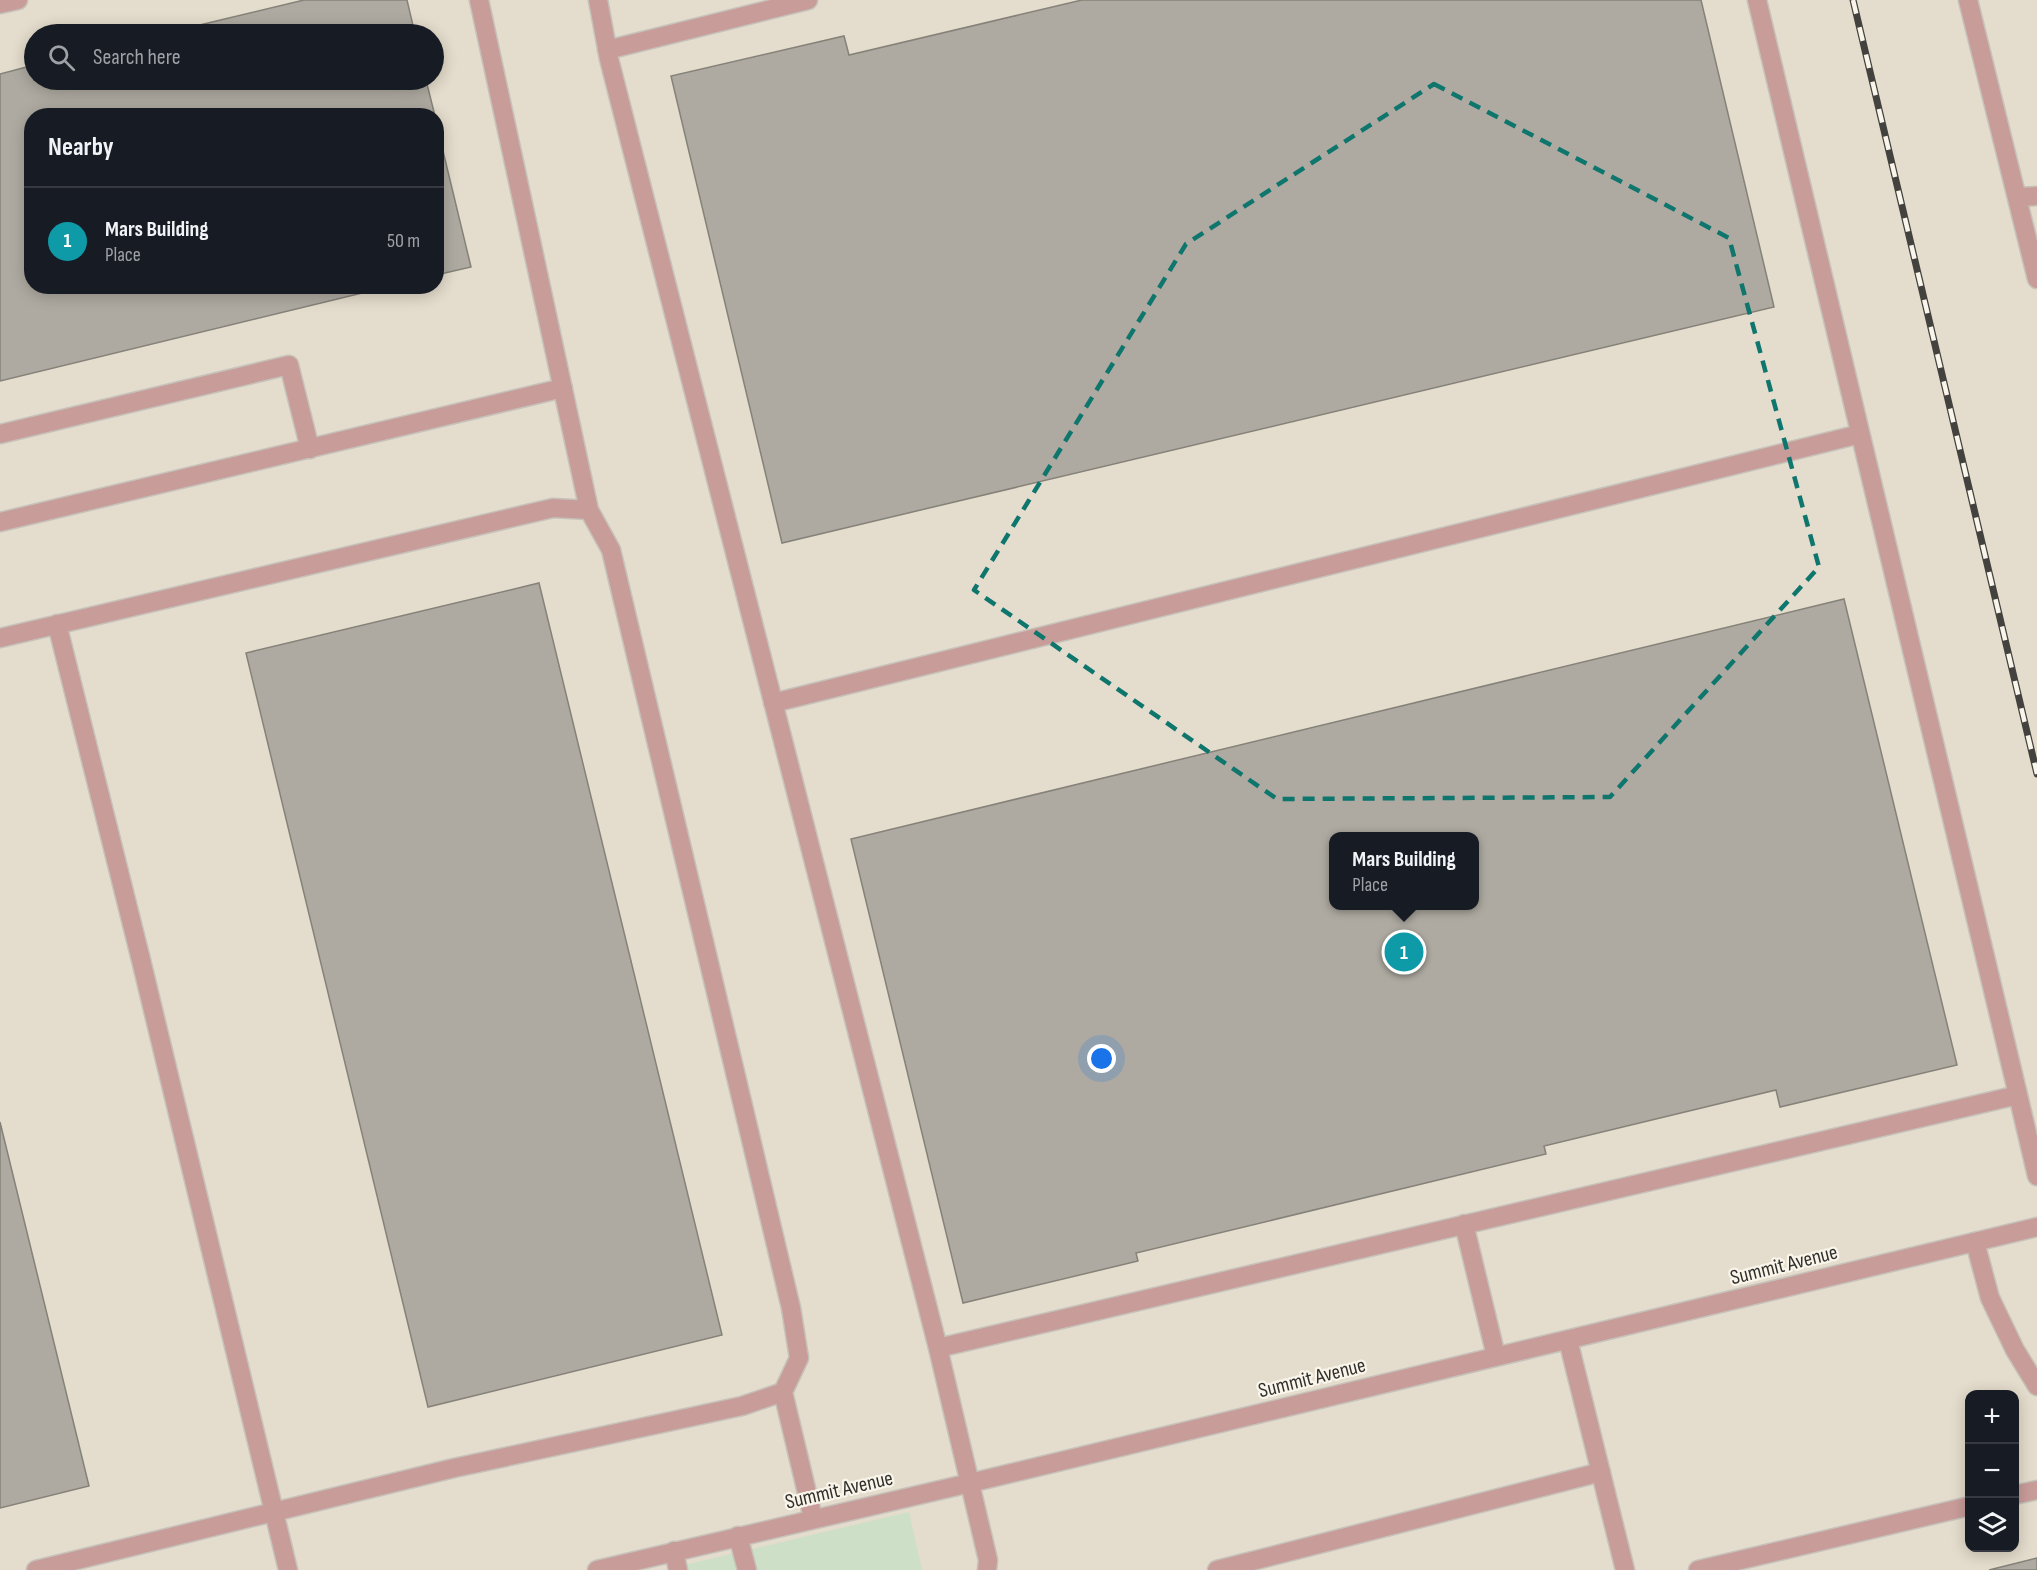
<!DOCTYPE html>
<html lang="en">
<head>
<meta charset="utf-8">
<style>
  :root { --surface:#171b24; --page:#20242c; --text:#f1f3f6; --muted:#9ea1a6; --line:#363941; --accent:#0f766e }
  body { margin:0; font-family:"Sofia Sans Condensed",sans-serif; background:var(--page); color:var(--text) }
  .controls { position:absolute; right:18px; bottom:18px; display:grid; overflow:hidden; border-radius:12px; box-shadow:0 3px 15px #0003 }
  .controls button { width:54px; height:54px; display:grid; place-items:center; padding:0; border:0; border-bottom:2px solid var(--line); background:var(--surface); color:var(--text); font:30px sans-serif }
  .you { position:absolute; left:1102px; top:1059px; width:21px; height:21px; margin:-15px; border:4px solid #fff; border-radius:50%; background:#1a73e8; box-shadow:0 0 0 9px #1a73e833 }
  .badge { display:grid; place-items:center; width:39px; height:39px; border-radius:50%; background:var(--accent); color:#fff; font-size:20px; font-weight:700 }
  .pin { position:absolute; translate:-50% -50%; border:3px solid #fff; box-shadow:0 2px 6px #0006 }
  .popup { position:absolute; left:1329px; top:832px; width:150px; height:78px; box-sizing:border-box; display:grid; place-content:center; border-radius:12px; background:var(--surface); filter:drop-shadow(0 2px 4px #0005); font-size:20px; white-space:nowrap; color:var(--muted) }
  .popup b { font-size:22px; color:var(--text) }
  .popup::after { content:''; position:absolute; left:50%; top:100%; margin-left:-12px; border:12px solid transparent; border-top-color:var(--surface) }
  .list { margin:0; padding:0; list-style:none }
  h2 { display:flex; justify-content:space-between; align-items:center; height:78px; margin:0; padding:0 24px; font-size:26px }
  h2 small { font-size:20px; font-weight:400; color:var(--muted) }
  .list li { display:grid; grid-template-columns:39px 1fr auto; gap:18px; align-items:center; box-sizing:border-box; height:108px; padding:0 24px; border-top:2px solid var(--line) }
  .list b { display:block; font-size:22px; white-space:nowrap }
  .list p { margin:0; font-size:20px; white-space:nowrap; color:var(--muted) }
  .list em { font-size:20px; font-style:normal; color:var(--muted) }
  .icon { flex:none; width:33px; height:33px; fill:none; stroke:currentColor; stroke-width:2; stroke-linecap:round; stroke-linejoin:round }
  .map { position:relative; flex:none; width:2037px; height:1570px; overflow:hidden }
  .search { position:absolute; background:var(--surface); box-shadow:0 3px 15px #0003; left:24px; top:24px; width:420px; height:66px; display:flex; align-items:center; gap:15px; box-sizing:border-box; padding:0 21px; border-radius:33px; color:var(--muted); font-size:22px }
  .panel { position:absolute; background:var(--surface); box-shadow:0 3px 15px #0003; left:24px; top:108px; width:420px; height:186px; border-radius:24px }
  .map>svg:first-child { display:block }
  .built { fill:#e4dccc; fill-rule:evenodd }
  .green { fill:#cde0c7 }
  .building { fill:#aeaaa1; stroke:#858279; stroke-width:1.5; fill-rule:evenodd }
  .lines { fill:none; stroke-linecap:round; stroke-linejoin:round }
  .lane-casing { stroke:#c6c2ba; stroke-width:21 }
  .street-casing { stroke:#c6c2ba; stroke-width:21 }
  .lane { stroke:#c89c99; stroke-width:18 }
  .street { stroke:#c89c99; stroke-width:18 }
  .rail-casing { stroke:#44423e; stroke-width:7 }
  .rail { stroke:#f9f5ea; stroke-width:4.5; stroke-dasharray:14; stroke-linecap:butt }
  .marked { fill:none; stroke:#0f766e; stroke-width:4.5; stroke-dasharray:12 8; stroke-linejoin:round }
  .labels { text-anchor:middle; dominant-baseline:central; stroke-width:4.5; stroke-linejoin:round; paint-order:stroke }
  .street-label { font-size:21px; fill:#31302c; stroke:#f9f5ea }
</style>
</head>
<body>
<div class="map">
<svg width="2037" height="1570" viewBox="0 0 2037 1570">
  <rect width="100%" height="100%" fill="#ebe7dd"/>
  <path class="built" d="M0,0H2037V1570H0ZM34,34H434V80H34ZM32,116H436V286H32ZM1334,836H1474V906H1334ZM1970,1394H2014V1548H1970Z"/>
  <path class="green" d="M909,1512L922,1570H663Z"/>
  <path class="building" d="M304,0H407L415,34H162Z
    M1082,0H1701L1774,307L782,543L671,76L844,36L849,55Z
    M34,65V80H426L435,116H32V286H391L0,381V74Z
    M436,122L471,267L436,275Z
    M539,583L722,1335L428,1407L246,653Z
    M1844,599L1957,1065L1780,1107L1776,1090L1544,1146L1546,1154L1136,1253L1138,1261L963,1303L851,839ZM1334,836H1474V906H1334Z
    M0,1122L89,1486L0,1508Z
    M2037,1558V1570H1989Z"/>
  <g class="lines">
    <g class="lane-casing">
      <path id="lane" d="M479,0L589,510
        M598,0L609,59L938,1348L988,1560L987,1570
        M1757,0L2018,1095
        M1968,0L2037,279
        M0,4L18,0
        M607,50L808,0
        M2017,197L2037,196
        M0,434L289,365L310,449
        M0,522L563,388
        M57,624L141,960L288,1570
        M0,638L553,508L589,510L611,550L791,1308L799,1358L783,1392L742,1406L454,1468L36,1570
        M773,703L1860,434
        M1464,1224L1496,1356
        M1975,1242L1990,1298L2015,1350L2037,1386
        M1568,1340L1625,1570
        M938,1348L2018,1095L2037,1176
        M783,1392L813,1518
        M2014,1495L2037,1490
        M738,1536L747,1570
        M674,1551L678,1570
        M1217,1570L1601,1472
        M1698,1570L1970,1506"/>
    </g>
    <g class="street-casing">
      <path id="street" d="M597,1570L970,1483L2037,1227"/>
    </g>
    <use href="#lane" class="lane"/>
    <use href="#street" class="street"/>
    <g class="rail-casing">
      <path id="rail" d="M1853,0L2037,774"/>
    </g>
    <use href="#rail" class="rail"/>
  </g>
  <path class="marked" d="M1434,84L1729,238L1819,567L1610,797L1277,799L974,590L1186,244Z"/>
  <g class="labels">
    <g class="street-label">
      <text transform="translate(1784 1265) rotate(-14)">Summit Avenue</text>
      <text transform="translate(1312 1378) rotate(-14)">Summit Avenue</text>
      <text transform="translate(839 1490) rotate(-13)">Summit Avenue</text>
    </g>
  </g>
</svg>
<div class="controls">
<button>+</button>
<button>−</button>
<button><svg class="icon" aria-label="layers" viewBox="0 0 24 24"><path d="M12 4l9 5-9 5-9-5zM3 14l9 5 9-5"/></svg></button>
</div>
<div class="you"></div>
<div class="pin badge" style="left:1404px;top:952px;background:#0f9aa8">1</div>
<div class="popup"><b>Mars Building</b>Place</div>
<div class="search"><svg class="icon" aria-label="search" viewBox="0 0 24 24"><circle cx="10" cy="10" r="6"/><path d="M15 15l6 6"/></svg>Search here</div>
<section class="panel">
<h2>Nearby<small></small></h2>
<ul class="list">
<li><span class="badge" style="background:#0f9aa8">1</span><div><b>Mars Building</b><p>Place</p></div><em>50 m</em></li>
</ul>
</section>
</div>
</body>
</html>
